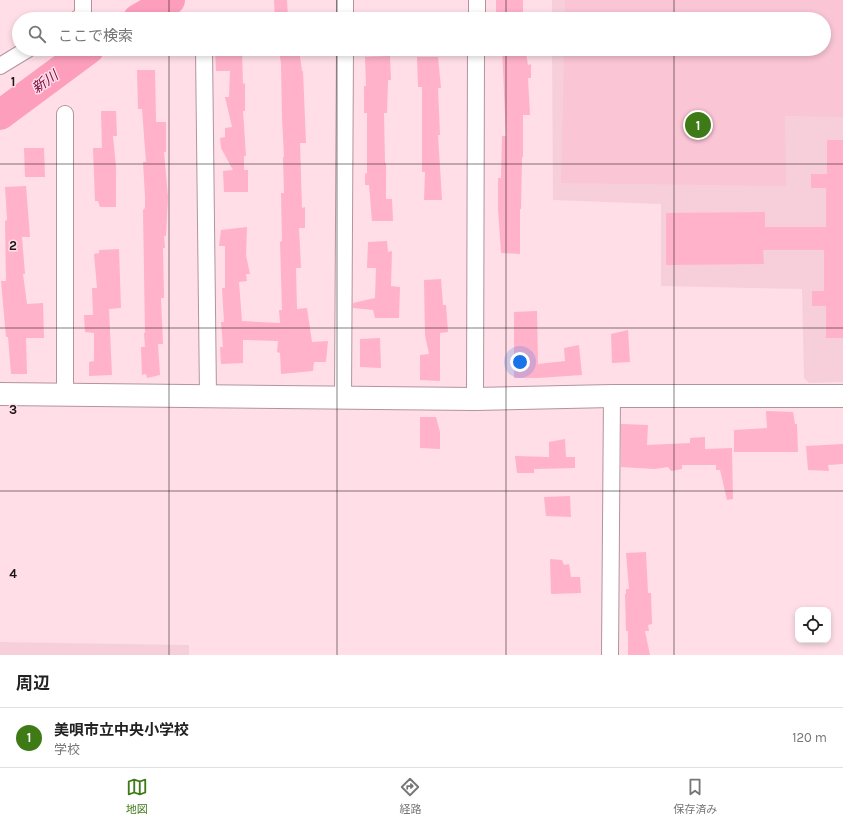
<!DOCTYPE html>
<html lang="ja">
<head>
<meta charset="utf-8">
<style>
  :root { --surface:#fff; --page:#f2f2f2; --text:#222; --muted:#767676; --line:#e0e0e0; --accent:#3e7a15 }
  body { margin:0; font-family:Karla,"Noto Sans JP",sans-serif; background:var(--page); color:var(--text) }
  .controls { position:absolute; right:12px; bottom:12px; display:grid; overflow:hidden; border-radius:8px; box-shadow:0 2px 6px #0003 }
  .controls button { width:36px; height:36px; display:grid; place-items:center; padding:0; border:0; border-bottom:1px solid var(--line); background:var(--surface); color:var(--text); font:20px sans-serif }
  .you { position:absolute; left:520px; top:362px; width:14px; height:14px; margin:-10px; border:3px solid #fff; border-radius:50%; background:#1a73e8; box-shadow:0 0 0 6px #1a73e833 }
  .badge { display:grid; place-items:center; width:26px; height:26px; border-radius:50%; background:var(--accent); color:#fff; font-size:13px; font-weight:700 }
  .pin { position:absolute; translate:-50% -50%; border:2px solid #fff; box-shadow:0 1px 4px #0006 }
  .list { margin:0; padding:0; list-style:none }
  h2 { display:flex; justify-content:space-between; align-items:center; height:52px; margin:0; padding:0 16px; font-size:17px }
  h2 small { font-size:13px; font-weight:400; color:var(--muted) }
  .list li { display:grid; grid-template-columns:26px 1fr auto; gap:12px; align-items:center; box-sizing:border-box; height:60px; padding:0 16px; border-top:1px solid var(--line) }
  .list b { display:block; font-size:15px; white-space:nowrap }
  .list p { margin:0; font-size:13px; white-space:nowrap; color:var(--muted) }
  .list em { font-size:13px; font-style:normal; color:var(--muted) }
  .icon { flex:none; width:22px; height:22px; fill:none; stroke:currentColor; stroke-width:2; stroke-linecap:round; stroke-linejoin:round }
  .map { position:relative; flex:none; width:843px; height:655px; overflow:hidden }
  .search { position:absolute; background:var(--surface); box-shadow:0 2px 6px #0003; left:12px; right:12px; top:12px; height:44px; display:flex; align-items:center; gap:10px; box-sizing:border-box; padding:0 14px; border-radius:22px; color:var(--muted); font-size:15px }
  .sheet { height:112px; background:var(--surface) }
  nav { display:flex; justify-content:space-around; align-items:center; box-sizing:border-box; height:56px; border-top:1px solid var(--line); background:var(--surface); font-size:11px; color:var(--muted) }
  nav a { display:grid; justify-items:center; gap:2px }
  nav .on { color:var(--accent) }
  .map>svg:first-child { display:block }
  .built { fill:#f7cfda }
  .grass { fill:#fac5d5 }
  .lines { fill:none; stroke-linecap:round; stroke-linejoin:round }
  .river { stroke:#fd9ebd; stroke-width:30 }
  .building { fill:#ffb2ca }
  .street-casing { stroke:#b2949d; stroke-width:18 }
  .secondary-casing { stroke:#b2949d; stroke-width:24 }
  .street { stroke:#fff; stroke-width:16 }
  .secondary { stroke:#fff; stroke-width:22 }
  .grid { fill:none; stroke:#1f1417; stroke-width:1; stroke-opacity:0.55 }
  .labels { text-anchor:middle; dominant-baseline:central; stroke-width:3; stroke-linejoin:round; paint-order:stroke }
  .water-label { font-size:14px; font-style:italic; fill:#7c0c42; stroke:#ffdee7 }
  .grid-label { font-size:13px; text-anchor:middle; font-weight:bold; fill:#1f1417; stroke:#ffdee7; stroke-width:3; stroke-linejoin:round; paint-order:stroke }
</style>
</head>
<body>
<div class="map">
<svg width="843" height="655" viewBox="0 0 843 655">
  <rect width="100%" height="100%" fill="#ffdee7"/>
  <path class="built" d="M552,0H843V382L809,383L804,378L802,289L661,286V204L553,200L552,49H824V19H552Z
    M0,642L189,645V655H0Z"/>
  <path class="grass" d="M565,0H843V117L785,116L786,186L561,183L564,49H824V19H565Z"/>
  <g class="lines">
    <path class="river" d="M138,19L170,0
      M0,115L89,49"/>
  </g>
  <path class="building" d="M274,0H287L288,19H275Z
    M496,0H523V19H496Z
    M215,49H242L243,84L245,83V111H243L246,156H244V170H248V192H224L223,171L233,170L221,148L220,138L225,137V128L232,127L225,97H229L230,71H216Z
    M279,49H299L302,71H303L306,143H300L302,208L305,207V228H299L301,268H296L297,309L307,308L312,342L328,341L326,362H314L313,371L281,374L280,353L277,352L278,341L243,340V363L221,364L220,347H223L221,322H224L222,288H225V246H219L221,230L247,227L246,255L250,274H246L247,281L239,282L242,321L280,323L279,310H282L280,242L282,241L281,193H284L283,157H284L282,117L281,64Z
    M502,49H523L524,53H526L528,65L531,64V78H528L530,115H523V157H522L521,209H520V254L501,253L498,209V178H501L502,136H506Z
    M390,56L391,80H388L387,113H384L385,163H386V199H392L393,221H372L369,185H365V174L367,173V113H364V86H366L365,57Z
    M417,57H438L441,88H438L440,135H438L442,200H424L425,172H422V87H418Z
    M137,70H155L156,122H166V152H164L168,197L166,236H164L165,248H163L164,298H161L163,344H158L160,375L147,378L146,374L142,375L141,347H145L144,333H145L143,210L145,208V196L143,162H146L142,109H138Z
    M101,111H116L117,136H113L116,167V207H100L98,201H95L93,148H102Z
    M827,140H843V338H826V306H812V291H824V250H763L764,264L666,265V213L765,212V227H826V188H811V174H827Z
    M24,148H44L45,177H25Z
    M26,186L30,237H22L25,274H23L27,304L43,303L44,338H26L27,374H11L8,337H6L1,281H6L5,221L7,220L5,187Z
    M387,241L388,252L392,251L391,286L400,287L399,318H375L373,310L353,308V303L375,298L376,268H367L368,242Z
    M119,249L121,308L109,309L112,375L89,376V362L94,361V333L85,332L84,315H93L92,288H97L94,254L99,253V250Z
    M441,279L443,305H446L448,332L440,333V381L420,380V355L429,354L425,335L424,280Z
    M537,311L538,364L565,361L564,348L579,345L582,375L538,378H514V312Z
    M628,330L630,362L612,363L611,334Z
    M380,338L381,368L360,367V339Z
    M766,411L793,412L795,424H797L798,452H734V430L767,428Z
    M420,417H436L440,432V449L420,448Z
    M621,424L648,425L647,445L690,443V438L705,437V449L732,448L733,499L727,500L720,470H716V465H682V469L671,471L668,467L655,469L621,467Z
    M565,439L566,457H575V468L534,469V473H517L515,456L549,457V442Z
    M843,444V464L828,465L829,471L808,470L806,446Z
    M570,496L571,517L546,516L544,497Z
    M646,552L648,593H651L652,624L648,625L649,631H645L650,655H628V631H626L625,594H626V589H629L626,553Z
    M550,559L562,560L564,565L569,564L571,577H580L581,593L551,594Z"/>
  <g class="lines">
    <g class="street-casing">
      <path id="street" d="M77,19L83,16V0
        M345,19V0
        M477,19V0
        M204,49L208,397
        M0,66L28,49
        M65,114V396
        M343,398L345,49
        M475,399L476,49
        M610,655L612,396"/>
    </g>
    <g class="secondary-casing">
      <path id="secondary" d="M0,394L475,399L612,396H843"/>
    </g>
    <use href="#street" class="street"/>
    <use href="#secondary" class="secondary"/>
  </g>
  <path class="grid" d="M169,0V19M337,0V19M506,0V19M674,0V19M169,49V655M337,49V655M506,49V655M674,49V655M0,164H843M0,328H843M0,491H843"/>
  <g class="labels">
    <g class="water-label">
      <text transform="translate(45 82) rotate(-36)">新川</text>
    </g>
  </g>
  <g class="grid-label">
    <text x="13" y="86">1</text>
    <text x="13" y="250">2</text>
    <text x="13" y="414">3</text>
    <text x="13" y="578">4</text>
  </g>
</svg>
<div class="controls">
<button><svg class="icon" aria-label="locate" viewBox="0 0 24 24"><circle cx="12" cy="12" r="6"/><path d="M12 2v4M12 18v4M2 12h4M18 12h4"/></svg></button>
</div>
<div class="you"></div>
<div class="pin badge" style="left:698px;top:125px">1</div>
<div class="search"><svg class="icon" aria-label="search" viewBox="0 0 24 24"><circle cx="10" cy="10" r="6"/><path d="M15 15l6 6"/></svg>ここで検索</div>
</div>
<section class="sheet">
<h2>周辺<small></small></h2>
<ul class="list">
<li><span class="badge">1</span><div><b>美唄市立中央小学校</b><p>学校</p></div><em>120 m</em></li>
</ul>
</section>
<nav>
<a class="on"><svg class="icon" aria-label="map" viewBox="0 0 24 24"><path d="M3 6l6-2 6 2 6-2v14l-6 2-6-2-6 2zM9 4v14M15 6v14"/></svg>地図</a>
<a><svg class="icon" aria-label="directions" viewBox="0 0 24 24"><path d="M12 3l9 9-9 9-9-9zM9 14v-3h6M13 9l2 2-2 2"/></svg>経路</a>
<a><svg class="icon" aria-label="saved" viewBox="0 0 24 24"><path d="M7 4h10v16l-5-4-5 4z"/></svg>保存済み</a>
</nav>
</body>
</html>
